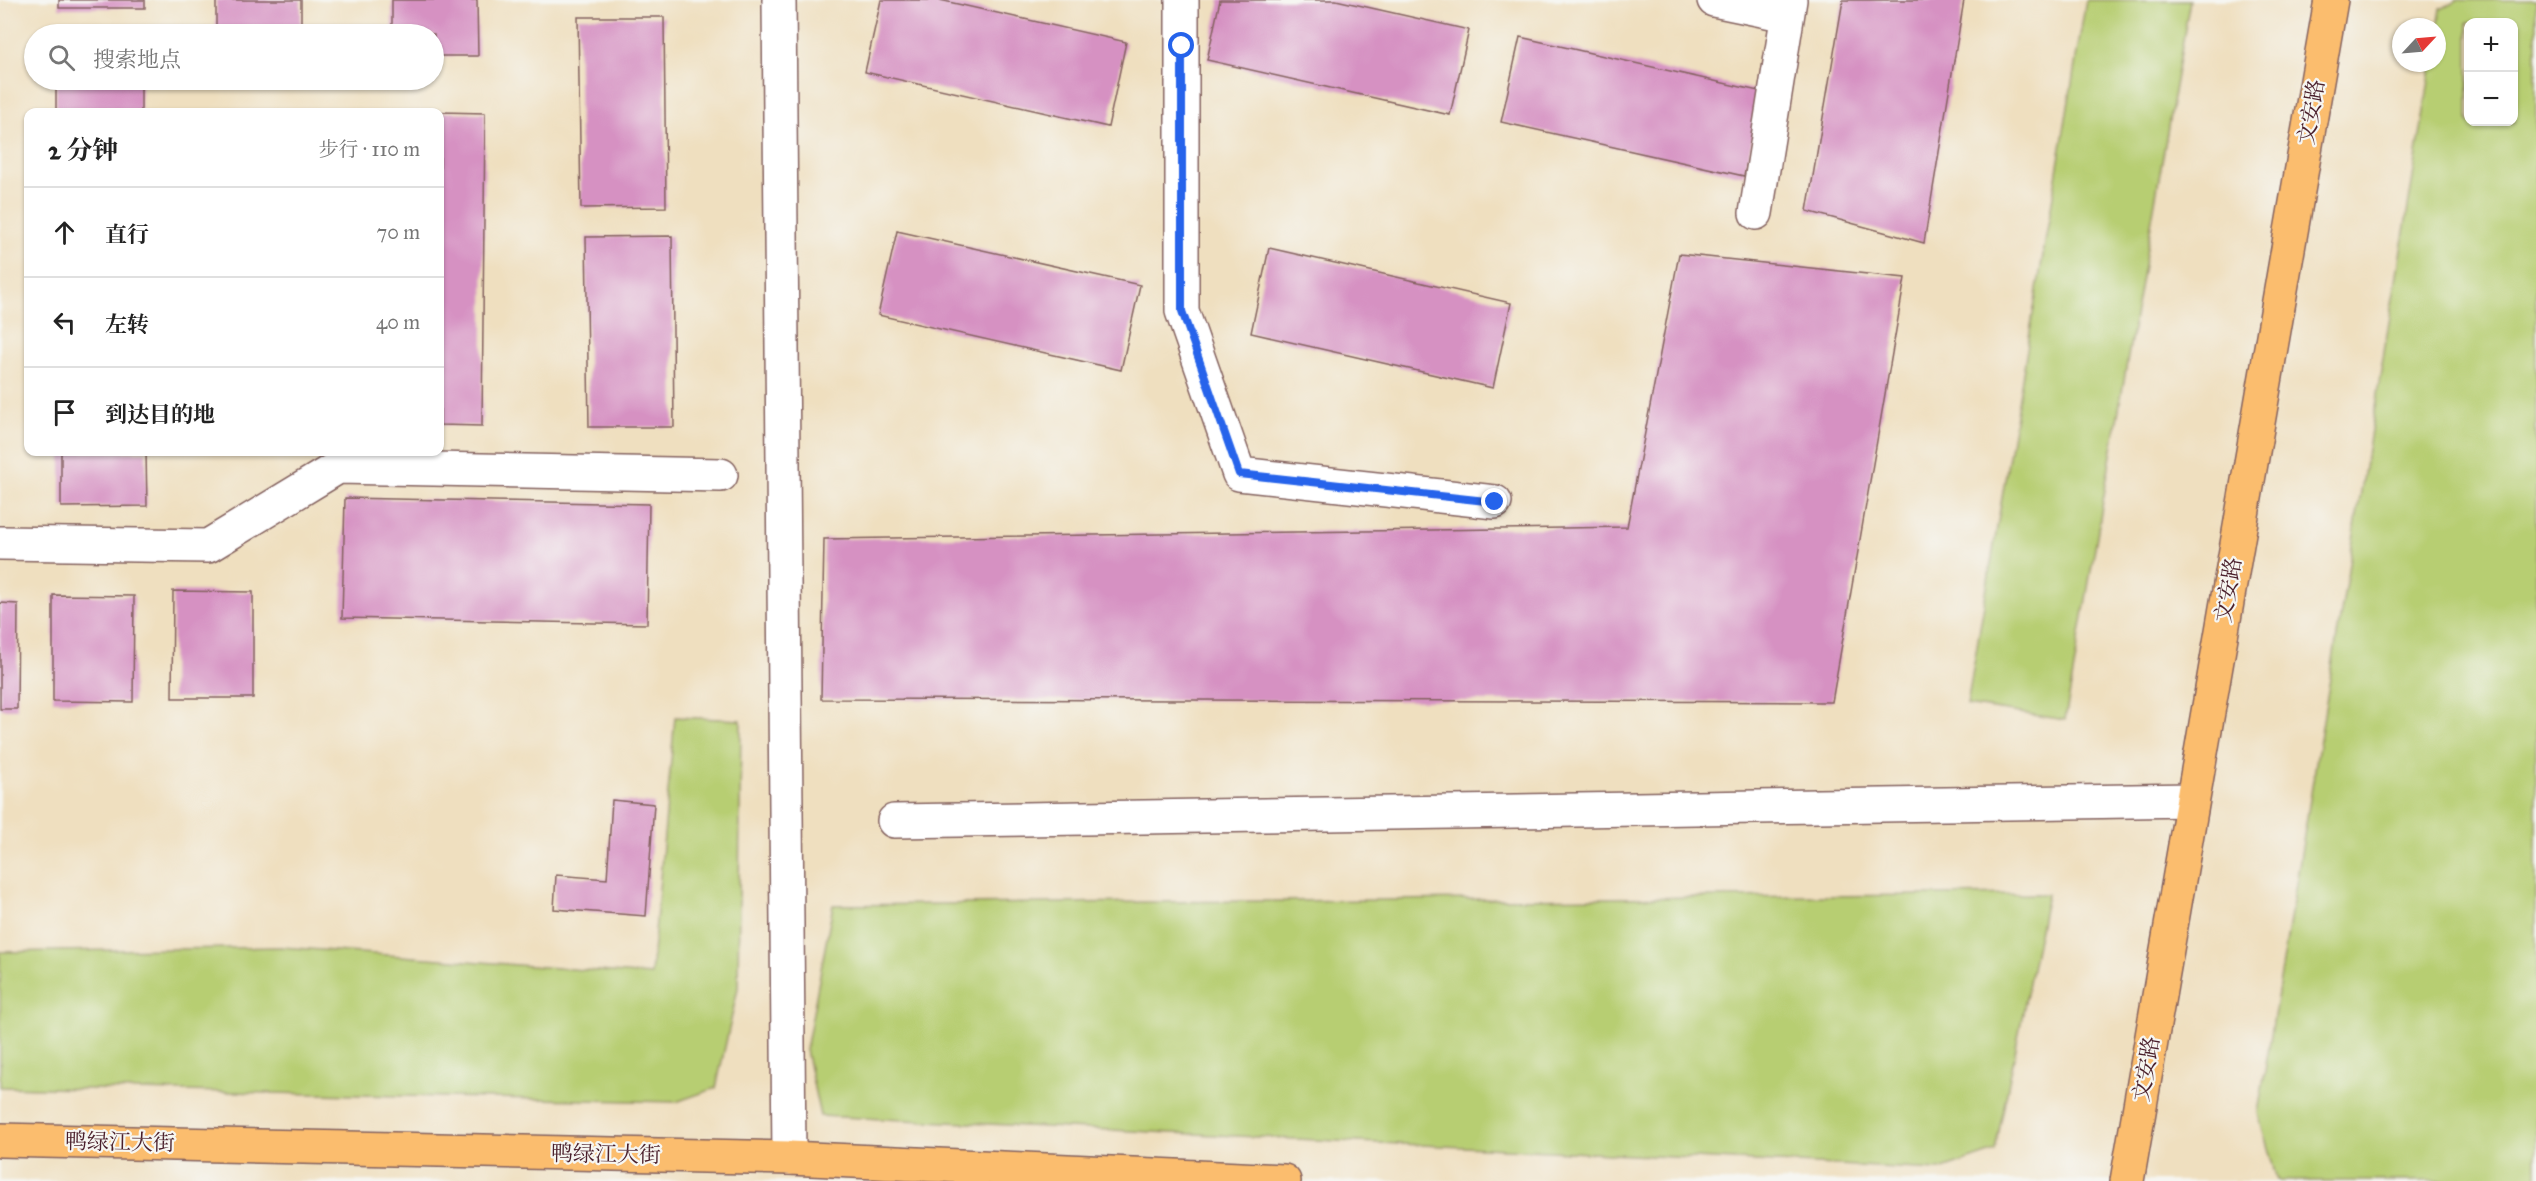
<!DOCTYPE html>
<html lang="zh">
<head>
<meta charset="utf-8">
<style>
  :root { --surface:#fff; --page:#f6f6f6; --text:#222; --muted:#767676; --line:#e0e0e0 }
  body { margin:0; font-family:"IM FELL Great Primer","Noto Serif SC",serif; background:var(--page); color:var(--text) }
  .controls { position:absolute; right:18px; top:18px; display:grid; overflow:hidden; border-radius:12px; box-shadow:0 2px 4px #0004 }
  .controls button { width:54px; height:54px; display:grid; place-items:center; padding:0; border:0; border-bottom:2px solid var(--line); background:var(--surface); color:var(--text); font:30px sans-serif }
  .compass { position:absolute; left:2392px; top:18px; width:54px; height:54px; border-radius:50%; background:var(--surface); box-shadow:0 2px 4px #0004; rotate:64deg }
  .stop { position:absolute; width:18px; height:18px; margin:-14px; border:4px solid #2563eb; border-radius:50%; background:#fff }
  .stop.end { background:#2563eb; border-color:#fff; box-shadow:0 2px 6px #0008 }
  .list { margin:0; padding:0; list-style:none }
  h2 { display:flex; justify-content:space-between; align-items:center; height:78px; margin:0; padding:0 24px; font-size:26px }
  h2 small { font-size:20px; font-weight:400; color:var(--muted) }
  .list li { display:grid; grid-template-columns:39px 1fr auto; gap:18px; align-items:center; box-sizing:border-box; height:90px; padding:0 24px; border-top:2px solid var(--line) }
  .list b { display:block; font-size:22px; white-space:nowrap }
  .list em { font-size:20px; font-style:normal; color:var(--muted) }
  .icon { flex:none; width:33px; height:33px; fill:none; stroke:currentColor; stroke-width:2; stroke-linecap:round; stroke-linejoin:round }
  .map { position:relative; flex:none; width:2536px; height:1181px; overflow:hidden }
  .search { position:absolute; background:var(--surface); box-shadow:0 2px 4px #0004; left:24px; top:24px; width:420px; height:66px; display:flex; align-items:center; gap:15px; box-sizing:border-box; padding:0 21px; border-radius:33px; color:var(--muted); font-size:22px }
  .panel { position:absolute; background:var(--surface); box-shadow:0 2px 4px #0004; left:24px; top:108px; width:420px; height:348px; border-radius:12px }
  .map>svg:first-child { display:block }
  .green { fill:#b7ce72; stroke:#80764e; stroke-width:1.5; fill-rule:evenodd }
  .building { fill:#d691c2 }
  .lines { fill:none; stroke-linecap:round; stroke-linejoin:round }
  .minor-casing { stroke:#84625f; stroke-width:36 }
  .major-casing { stroke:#84625f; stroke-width:36 }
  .highway-casing { stroke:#84625f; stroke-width:36 }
  .minor { stroke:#fff; stroke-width:33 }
  .major { stroke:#fbbd6e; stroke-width:33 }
  .highway { stroke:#fbbd6e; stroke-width:33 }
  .route { stroke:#2563eb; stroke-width:8 }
  .labels { text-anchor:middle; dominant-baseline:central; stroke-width:4.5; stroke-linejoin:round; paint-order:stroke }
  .street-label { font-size:22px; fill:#4a1f2b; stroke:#f6f6f2 }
</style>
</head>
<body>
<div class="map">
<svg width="2536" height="1181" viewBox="0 0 2536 1181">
  <rect width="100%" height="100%" fill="#f6f6f2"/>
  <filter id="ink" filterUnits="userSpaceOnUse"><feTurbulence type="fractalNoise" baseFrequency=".0167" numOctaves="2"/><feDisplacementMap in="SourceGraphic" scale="12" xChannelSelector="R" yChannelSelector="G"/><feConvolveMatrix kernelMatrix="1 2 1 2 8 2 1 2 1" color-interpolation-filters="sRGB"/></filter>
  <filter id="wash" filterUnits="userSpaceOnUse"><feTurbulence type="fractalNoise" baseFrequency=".008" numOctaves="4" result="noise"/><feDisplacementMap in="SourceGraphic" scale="24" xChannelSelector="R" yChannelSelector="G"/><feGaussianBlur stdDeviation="1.35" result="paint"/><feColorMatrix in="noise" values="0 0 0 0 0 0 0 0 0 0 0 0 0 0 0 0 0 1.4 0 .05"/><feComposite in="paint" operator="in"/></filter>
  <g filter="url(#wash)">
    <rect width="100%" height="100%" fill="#efdfbf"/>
    <path class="green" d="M2086,0H2190L2065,720L1967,705Z
      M2458,0H2536V1181H2280L2277,1180L2258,1113L2432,63H2437V32L2441,9ZM2468,22H2514V122H2468Z
      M675,717L741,720L738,988L716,1088L676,1102L0,1087V952L281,947L651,975Z
      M2047,894L1995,1151L1940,1170L820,1116L806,1050L833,905Z"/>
    <g id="blocks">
      <path class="building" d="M59,0H145V8H59Z
        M216,0H301V34H216Z
        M392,0H477L478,56H434V34H392Z
        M881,0H940L1126,42L1108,127L865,72Z
        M1220,0H1336L1469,30L1450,115L1207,60Z
        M1843,0H1964L1924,243L1807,211Z
        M578,17H664L666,207L581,208Z
        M1520,37L1763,92L1744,176L1501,122Z
        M56,80H141V112H56Z
        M440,112L485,113L482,426L440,425Z
        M897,231L1140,285L1121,370L878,315Z
        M672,236L674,427H589L586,237Z
        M1269,248L1511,303L1493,388L1251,333Z
        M1679,254L1905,278L1832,702L821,699L824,539L1627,527Z
        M61,452H146L147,506L61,507Z
        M345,498L649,504L647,624L342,618Z
        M173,591L253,592V698H172Z
        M53,595L134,596L133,702L53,701Z
        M0,603L18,604L17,709H0Z
        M612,800L654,804L646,916L554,909L556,875L607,879Z"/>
    </g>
  </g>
  <g filter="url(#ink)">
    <use href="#blocks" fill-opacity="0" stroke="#84625f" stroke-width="1.5"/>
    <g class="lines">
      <g class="minor-casing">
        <path id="minor" d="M779,0L789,1158
          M1182,0V311L1239,474L1495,502
          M1714,0L1787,15
          M1756,213L1790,0
          M0,543L208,546L338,467L721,475
          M894,821L2192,800"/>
      </g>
      <g class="major-casing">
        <path id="major" d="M2127,1181L2331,0"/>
      </g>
      <g class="highway-casing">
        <path id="highway" d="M0,1140L789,1158L1284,1181"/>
      </g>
      <use href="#minor" class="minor"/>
      <use href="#major" class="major"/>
      <use href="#highway" class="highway"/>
    </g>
  </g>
  <g class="lines" filter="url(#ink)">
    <path class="route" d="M1182,46V311L1239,474L1495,502"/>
  </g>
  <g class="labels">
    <g class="street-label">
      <text transform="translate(2311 112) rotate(-80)">文安路</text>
      <text transform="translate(2228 590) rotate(-80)">文安路</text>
      <text transform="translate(2146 1069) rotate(-80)">文安路</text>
      <text transform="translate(120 1142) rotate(1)">鸭绿江大街</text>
      <text transform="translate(606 1154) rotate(1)">鸭绿江大街</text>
    </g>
  </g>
</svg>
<div class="controls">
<button>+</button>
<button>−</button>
</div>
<svg class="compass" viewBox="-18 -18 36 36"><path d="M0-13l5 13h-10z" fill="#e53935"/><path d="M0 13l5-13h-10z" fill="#767676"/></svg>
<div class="stop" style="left:1182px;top:46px"></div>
<div class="stop end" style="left:1495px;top:502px"></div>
<div class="search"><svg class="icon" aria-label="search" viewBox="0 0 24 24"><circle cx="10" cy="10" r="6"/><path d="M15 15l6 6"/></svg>搜索地点</div>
<section class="panel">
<h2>2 分钟<small>步行 · 110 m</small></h2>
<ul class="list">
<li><svg class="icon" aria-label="ahead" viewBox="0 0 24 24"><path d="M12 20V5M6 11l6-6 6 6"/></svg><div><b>直行</b></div><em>70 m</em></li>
<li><svg class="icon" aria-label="left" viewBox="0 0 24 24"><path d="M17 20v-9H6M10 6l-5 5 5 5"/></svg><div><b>左转</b></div><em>40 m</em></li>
<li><svg class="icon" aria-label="arrive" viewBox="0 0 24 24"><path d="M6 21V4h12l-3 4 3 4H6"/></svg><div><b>到达目的地</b></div></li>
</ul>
</section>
</div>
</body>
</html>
